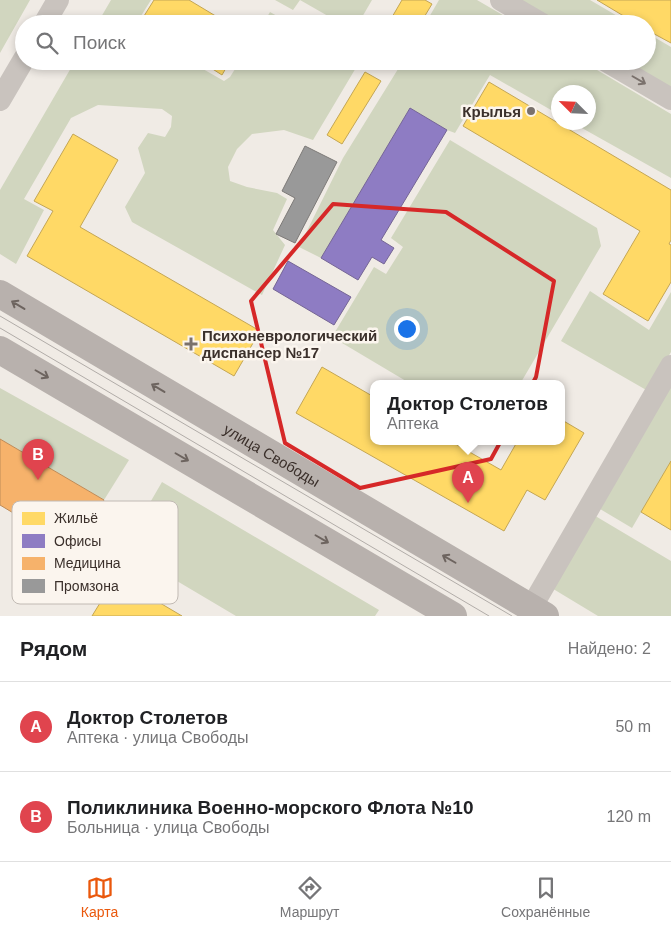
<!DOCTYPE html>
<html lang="ru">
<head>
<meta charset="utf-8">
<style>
  :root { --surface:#fff; --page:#f2f2f2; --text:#202124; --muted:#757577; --line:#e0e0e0; --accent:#ea580c }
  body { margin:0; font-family:Helvetica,sans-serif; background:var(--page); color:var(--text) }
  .compass { position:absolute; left:551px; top:85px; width:45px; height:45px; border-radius:50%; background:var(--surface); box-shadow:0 2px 8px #0003; rotate:294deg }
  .you { position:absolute; left:406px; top:328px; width:18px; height:18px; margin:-12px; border:4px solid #fff; border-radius:50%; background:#1a73e8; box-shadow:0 0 0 8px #1a73e833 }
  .badge { display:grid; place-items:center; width:32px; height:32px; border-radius:50%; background:var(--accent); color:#fff; font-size:16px; font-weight:700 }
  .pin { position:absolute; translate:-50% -41px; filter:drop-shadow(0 1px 2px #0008) }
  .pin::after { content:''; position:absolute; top:26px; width:18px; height:15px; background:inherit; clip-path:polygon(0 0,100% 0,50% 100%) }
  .popup { position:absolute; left:370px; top:380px; width:195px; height:65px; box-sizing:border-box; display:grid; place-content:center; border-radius:10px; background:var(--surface); filter:drop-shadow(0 1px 4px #0005); font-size:16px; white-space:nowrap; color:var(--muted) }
  .popup b { font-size:19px; color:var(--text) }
  .popup::after { content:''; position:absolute; left:50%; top:100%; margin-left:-10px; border:10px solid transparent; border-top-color:var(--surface) }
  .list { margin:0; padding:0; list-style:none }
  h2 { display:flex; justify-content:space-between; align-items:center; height:65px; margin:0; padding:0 20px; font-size:21px }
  h2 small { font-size:16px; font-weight:400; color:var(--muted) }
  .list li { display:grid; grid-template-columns:32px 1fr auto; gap:15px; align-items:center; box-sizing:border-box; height:90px; padding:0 20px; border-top:1px solid var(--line) }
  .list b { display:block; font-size:19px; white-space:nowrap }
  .list p { margin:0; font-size:16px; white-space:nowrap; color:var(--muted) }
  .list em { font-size:16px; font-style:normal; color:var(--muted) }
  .icon { flex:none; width:28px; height:28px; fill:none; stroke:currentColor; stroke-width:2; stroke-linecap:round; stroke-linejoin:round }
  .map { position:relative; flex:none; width:671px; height:616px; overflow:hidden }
  .search { position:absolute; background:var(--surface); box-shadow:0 2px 8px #0003; left:15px; right:15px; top:15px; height:55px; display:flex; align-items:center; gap:12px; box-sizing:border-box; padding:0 18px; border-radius:28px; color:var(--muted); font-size:19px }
  .sheet { height:245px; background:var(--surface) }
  nav { display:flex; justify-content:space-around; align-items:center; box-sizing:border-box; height:70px; border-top:1px solid var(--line); background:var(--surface); font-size:14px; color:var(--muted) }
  nav a { display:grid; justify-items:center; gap:2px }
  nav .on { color:var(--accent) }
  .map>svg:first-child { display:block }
  .green { fill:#d1d6bf }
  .homes { fill:#ffd966; stroke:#c4a654 }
  .offices { fill:#8e7cc3; stroke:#756595 }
  .health { fill:#f6b26b; stroke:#be8b58 }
  .industry { fill:#999; stroke:#7d7a78 }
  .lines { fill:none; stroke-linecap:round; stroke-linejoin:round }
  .minor { stroke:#c9c3be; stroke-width:22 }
  .major { stroke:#b8b1ad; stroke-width:28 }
  .tram { stroke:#b1aca8; stroke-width:1 }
  .oneway { stroke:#7b726d }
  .oneway2 { stroke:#6d645f }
  .marked { fill:none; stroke:#d62828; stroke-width:4; stroke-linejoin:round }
  .poi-dot { fill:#7a716c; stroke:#fbf5ee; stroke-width:2 }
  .labels { text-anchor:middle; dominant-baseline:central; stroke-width:5; stroke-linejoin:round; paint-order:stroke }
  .poi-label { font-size:15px; font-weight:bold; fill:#3b302b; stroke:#fbf5ee; text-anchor:end }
  .street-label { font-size:15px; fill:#3b302b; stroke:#fbf5ee }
  .key { fill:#fbf5ee; stroke:#c1bab4; stroke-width:1 }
  .key-label { font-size:14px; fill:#3b302b }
</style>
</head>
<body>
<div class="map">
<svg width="671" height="616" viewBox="0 0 671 616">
  <rect width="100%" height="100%" fill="#f0ebe5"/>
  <path class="green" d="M0,0H30L0,53Z
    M111,0H151L136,24H97Z
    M275,0H372L358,24H342L300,0L293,10Z
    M439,0H477L518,24H425Z
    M510,0H590L631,24H552Z
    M270,12L291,24H263Z
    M303,15L320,24H297Z
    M647,33L671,47V92L617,61H647Z
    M75,61H189L224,81L230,77L240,61H360L313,140L284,130L252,134L237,149L228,167L230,181L247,187L277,193L287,199L273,230L285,245L262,295L132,222L125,207L145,173L138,148L148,133L165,137L171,127L172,116L162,109L98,105L71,118L24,199L44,210L16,264L0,254V190Z
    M403,61H582L671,114V178L573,123L588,122V92H558V114L490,75L455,133L447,130L410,108L321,258L299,247L343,158Z
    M450,140L597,228L601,246L520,384H411L332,337L374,267L386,274L403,247L391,238Z
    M590,291L649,330L671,292V352L648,391L561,341Z
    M671,375V461L632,528L595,506Z
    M0,388L129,460L104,500L0,439Z
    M162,482L379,610L375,616H236L123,549Z
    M592,514L671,561V616H598L550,587Z"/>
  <path class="homes" d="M154,0H189L229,24H139Z
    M402,0H425L432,4L420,24H388Z
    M597,0H671V43L647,30V24H637Z
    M200,61H230L222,75Z
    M365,72L381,81L342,144L327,135Z
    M489,82L671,190V240L669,244L671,245V282L648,321L603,294L640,231L463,126Z
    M73,134L118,160L80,227L260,331L234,376L27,256L53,211L34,201Z
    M322,367L374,397V442H452L501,470L517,442H562V420L584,433L545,500L527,490L504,531L296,413Z
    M671,461V530L641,512Z
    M116,577L182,616H92Z"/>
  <path class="offices" d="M410,108L447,130L381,240L394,248L384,264L372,257L358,280L321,258Z
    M288,261L351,297L334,325L273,289Z"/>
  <path class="health" d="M0,439L104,500L75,550L0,505Z"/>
  <path class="industry" d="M305,146L337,162L295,243L276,234L295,198L282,191Z"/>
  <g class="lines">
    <path class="minor" d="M501,0L542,24
      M44,24L58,0
      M606,61L671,99
      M0,100L24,59
      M531,608L671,366"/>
    <g class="major">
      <path id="s1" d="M0,294L545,616"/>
      <path d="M0,350L453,616"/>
    </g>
    <path class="tram" d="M0,316L512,616
      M0,328L489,616"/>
  </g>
  <defs><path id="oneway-shaft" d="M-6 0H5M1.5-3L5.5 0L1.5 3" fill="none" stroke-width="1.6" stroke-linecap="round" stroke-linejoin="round" transform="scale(1.25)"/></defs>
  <use class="oneway" href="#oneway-shaft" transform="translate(639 80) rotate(30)"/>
  <g class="oneway2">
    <use href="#oneway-shaft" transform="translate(18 305) rotate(-149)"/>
    <use href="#oneway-shaft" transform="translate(42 374) rotate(30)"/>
    <use href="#oneway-shaft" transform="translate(158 388) rotate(-149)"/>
    <use href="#oneway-shaft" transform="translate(182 457) rotate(30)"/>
    <use href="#oneway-shaft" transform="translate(322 539) rotate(30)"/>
    <use href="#oneway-shaft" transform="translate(449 559) rotate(-150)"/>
  </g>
  <path class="marked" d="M333,204L446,212L554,281L536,377L491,459L360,488L285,443L251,301Z"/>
  <g class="poi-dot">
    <circle cx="531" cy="111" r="5"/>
    <path d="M188.5 336.5h5v5h5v5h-5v5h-5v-5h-5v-5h5z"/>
  </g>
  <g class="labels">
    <g class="poi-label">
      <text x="521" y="111">Крылья</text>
      <text x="202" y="335" text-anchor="start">Психоневрологический<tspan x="202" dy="17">диспансер №17</tspan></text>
    </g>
    <g class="street-label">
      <text stroke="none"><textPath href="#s1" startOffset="316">улица Свободы</textPath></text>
    </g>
  </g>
  <rect x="12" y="501" width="166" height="103" rx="8" class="key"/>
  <rect x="22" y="512" width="23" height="13" fill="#ffd966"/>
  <rect x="22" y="534" width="23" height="14" fill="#8e7cc3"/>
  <rect x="22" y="557" width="23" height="13" fill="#f6b26b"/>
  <rect x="22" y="579" width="23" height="14" fill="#999"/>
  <g class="key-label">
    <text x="54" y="523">Жильё</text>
    <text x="54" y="546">Офисы</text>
    <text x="54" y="568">Медицина</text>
    <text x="54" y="591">Промзона</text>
  </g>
</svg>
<svg class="compass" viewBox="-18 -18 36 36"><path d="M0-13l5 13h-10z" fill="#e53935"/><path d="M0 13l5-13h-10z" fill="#757577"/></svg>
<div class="you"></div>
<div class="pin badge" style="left:468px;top:503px;background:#e0444e">A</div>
<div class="popup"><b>Доктор Столетов</b>Аптека</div>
<div class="pin badge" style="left:38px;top:480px;background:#e0444e">B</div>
<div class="search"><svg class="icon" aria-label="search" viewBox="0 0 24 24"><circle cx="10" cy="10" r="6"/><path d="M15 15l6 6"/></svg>Поиск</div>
</div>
<section class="sheet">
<h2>Рядом<small>Найдено: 2</small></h2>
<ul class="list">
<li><span class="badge" style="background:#e0444e">A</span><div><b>Доктор Столетов</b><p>Аптека · улица Свободы</p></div><em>50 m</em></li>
<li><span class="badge" style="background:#e0444e">B</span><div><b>Поликлиника Военно-морского Флота №10</b><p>Больница · улица Свободы</p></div><em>120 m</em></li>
</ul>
</section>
<nav>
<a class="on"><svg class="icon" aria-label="map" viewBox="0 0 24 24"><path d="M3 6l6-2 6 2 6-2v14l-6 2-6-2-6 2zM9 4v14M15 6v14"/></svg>Карта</a>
<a><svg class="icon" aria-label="directions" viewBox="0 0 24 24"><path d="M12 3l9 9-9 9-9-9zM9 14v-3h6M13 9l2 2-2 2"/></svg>Маршрут</a>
<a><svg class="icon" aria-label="saved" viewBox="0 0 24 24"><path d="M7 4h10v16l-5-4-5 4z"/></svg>Сохранённые</a>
</nav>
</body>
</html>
